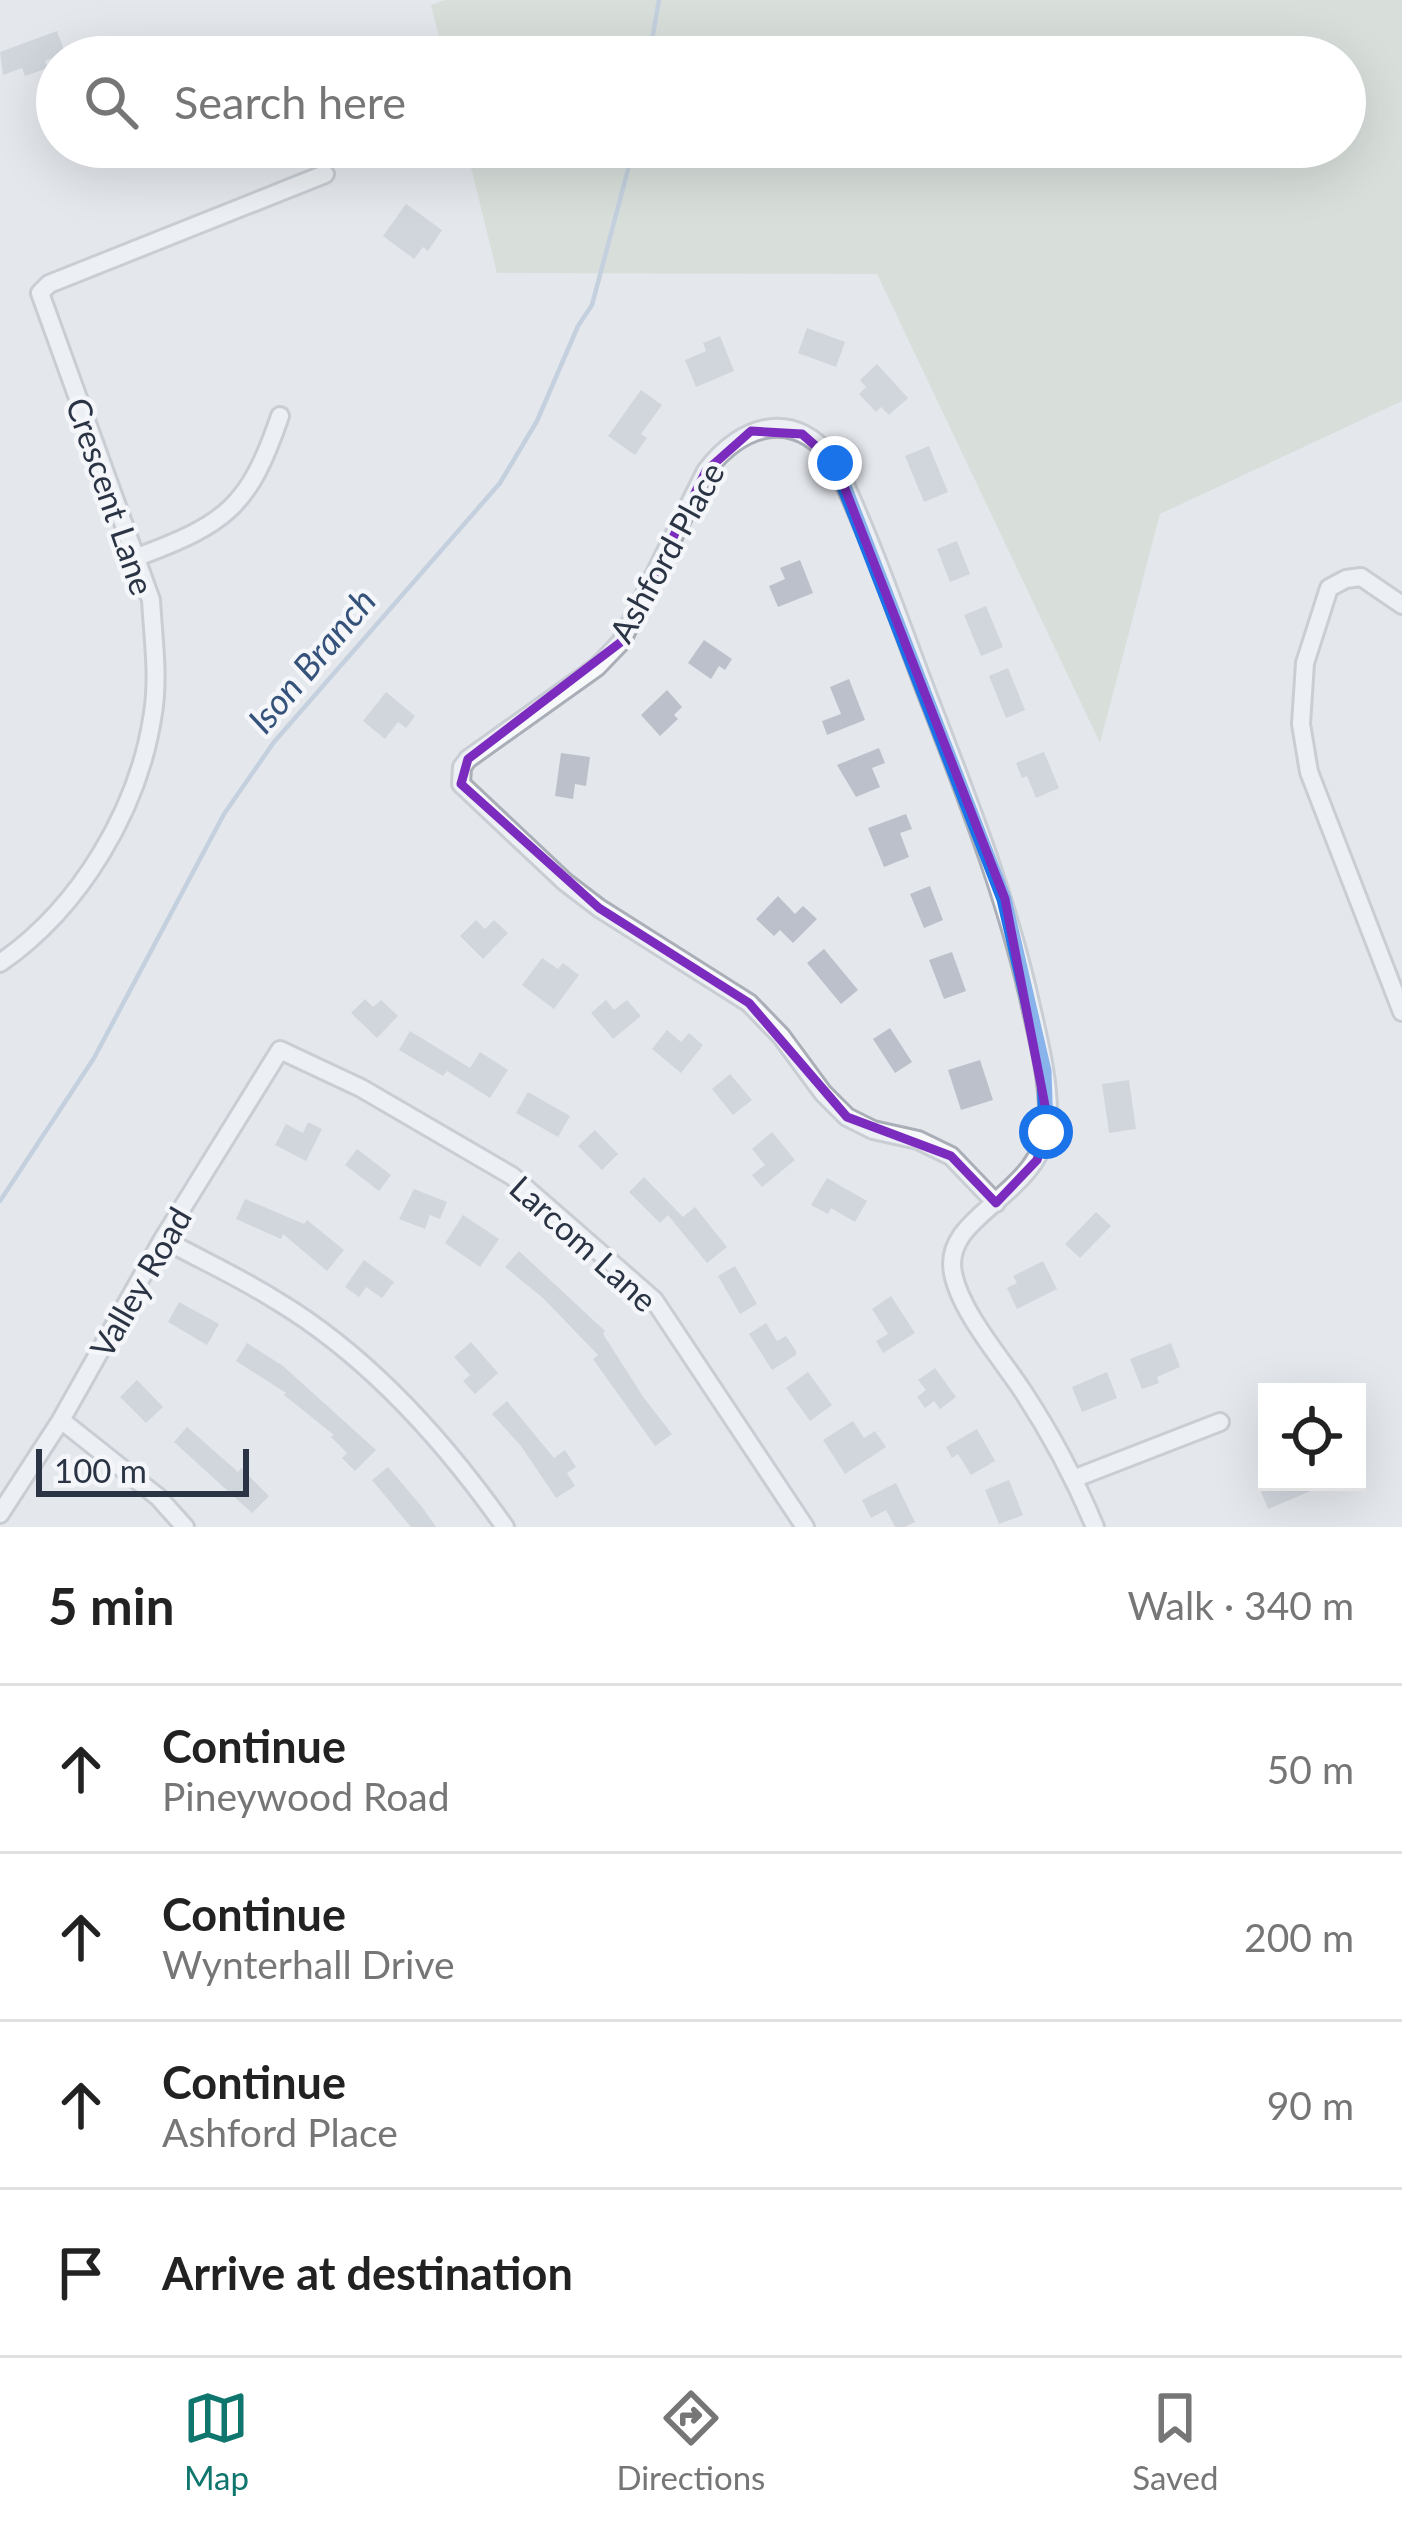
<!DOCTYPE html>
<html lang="en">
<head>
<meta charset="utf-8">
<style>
  :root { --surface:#fff; --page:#f6f6f6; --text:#222; --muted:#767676; --line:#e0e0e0; --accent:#0f766e }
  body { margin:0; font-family:Lato,sans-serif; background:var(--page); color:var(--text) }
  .controls { position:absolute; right:36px; bottom:36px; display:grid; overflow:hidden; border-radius:0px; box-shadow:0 12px 48px #0002 }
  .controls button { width:108px; height:108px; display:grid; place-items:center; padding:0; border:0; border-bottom:3px solid var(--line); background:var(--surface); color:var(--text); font:60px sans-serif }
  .scale { position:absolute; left:36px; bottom:30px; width:213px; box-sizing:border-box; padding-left:12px; border:6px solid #2b3445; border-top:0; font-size:33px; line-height:42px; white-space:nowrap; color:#2b3445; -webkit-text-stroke:9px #f4f6f9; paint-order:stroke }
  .stop { position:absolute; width:36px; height:36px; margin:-27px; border:9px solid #1a73e8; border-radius:50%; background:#fff }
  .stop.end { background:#1a73e8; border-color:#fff; box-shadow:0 3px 12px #0008 }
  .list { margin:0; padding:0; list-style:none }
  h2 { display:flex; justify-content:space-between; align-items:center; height:156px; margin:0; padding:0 48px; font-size:51px }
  h2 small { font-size:39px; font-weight:400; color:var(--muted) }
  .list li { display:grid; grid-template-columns:78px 1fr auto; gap:36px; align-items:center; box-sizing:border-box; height:168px; padding:0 48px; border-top:3px solid var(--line) }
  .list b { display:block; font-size:45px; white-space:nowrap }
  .list p { margin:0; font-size:39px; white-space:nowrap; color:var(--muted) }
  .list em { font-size:39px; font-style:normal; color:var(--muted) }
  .icon { flex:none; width:66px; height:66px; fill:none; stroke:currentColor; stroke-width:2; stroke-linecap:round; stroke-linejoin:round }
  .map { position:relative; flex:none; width:1402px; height:1527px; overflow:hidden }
  .search { position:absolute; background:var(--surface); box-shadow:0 12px 48px #0002; left:36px; right:36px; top:36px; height:132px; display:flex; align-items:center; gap:30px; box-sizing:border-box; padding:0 42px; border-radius:66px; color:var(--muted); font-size:45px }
  .sheet { height:828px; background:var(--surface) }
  nav { display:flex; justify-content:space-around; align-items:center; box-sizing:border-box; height:168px; border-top:3px solid var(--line); background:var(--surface); font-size:33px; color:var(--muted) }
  nav a { display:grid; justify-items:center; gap:6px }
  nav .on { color:var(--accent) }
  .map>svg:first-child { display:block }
  .green { fill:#c9d6c5 }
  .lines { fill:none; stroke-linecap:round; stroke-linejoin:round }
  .stream { stroke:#9fb4cc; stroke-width:4.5 }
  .building { fill:#bbc0ca }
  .minor-casing { stroke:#a9aeb7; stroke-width:22 }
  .minor { stroke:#f7f8fa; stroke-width:16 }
  .route { stroke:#1a73e8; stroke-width:15 }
  .marked { fill:none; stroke:#7b2cbf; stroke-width:9; stroke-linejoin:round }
  .labels { text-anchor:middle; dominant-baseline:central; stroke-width:9; stroke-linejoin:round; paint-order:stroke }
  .street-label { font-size:33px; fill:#2b3445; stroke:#f4f6f9 }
  .water-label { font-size:36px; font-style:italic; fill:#34527a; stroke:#f4f6f9 }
</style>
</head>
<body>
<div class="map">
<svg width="1402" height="1527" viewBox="0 0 1402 1527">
  <rect width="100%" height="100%" fill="#e4e7ec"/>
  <path class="green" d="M445,0H1402V401L1160,514L1100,743L877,274L497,273L466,147H1345V57H444L431,5Z"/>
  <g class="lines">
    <path class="stream" d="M649,57L659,0
      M0,1201L94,1058L224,814L274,742L500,483L537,421L578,326L592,305L634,147"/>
  </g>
  <path class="building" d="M57,31L65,53L45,61L48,68L25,76L22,68L3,75L0,52Z
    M406,204L442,230L428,251L423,247L414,259L383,236Z
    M807,328L845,342L836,367L798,353Z
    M720,336L734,371L696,387L685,360L706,351L703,343Z
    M877,364L908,398L889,415L881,407L876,412L859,394L866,387L860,380Z
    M641,390L662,405L641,434L647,438L635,455L608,436Z
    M929,446L948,492L924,502L905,456Z
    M957,541L970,574L950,582L937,549Z
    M800,560L813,593L778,607L769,586L785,579L780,568Z
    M986,606L1003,647L981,656L964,615Z
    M704,640L732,659L725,670L719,666L711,679L688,663Z
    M1008,668L1025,710L1006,718L989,676Z
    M849,679L865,720L827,735L822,721L841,714L830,687Z
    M667,690L682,707L674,715L678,719L660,736L641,715Z
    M386,692L415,716L406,728L398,722L385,739L363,721Z
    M879,748L885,763L872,768L880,787L856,797L837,765Z
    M1044,752L1059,788L1036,798L1027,776L1022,778L1016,763Z
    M561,753L590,757L586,786L575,784L573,799L555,796Z
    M906,814L912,829L900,833L909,857L884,867L868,828Z
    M930,886L943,920L924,928L910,894Z
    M778,896L795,914L803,906L817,919L793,943L780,930L774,936L756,919Z
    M476,920L485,929L494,920L508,933L483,959L460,936Z
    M824,949L858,990L841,1004L807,963Z
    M952,952L966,991L944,999L929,960Z
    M542,958L558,969L563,963L579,975L554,1009L522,985Z
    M365,999L373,1007L381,1000L398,1016L377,1038L351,1013Z
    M606,1000L614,1010L627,1000L641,1016L613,1039L591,1013Z
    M890,1028L912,1062L895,1073L873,1039Z
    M667,1030L681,1042L689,1033L703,1045L681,1073L652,1049Z
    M410,1031L470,1068L480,1052L508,1070L490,1098L447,1071L443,1076L399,1050Z
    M980,1060L993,1100L961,1110L948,1070Z
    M730,1074L752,1100L733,1115L712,1089Z
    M1129,1080L1136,1129L1109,1133L1102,1084Z
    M528,1092L570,1116L558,1137L516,1113Z
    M308,1122L322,1129L306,1161L275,1145L286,1124L303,1133Z
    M595,1130L618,1154L602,1170L578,1146Z
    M772,1132L795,1160L762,1187L752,1175L765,1165L752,1149Z
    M357,1149L391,1175L379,1191L345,1165Z
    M644,1177L683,1217L695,1207L727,1247L707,1263L668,1215L660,1223L629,1192Z
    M827,1178L867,1201L855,1222L831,1208L828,1214L811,1205Z
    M414,1189L447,1202L440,1219L430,1215L425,1229L399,1219Z
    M245,1199L304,1224L307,1220L344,1250L327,1271L283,1234L281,1239L236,1219Z
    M1096,1212L1111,1226L1080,1258L1065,1244Z
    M463,1215L499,1239L480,1267L445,1243Z
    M519,1251L605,1331L603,1334L644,1398L672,1434L655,1446L593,1359L598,1355L543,1298L505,1267Z
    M364,1260L394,1282L382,1298L366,1287L359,1297L345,1287Z
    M1043,1261L1057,1289L1017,1309L1007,1288L1017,1283L1013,1276Z
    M735,1266L757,1304L740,1314L718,1276Z
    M891,1296L915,1333L883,1353L876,1341L888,1334L872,1309Z
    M179,1302L219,1324L207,1345L168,1322Z
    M766,1323L777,1341L786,1336L796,1351V1355L772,1370L749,1334Z
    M471,1342L498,1373L475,1394L463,1381L470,1375L454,1357Z
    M247,1343L283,1366L376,1450L355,1471L342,1458L347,1453L331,1437L334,1435L284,1395L286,1393L236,1361Z
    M1171,1343L1180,1367L1157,1377L1159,1383L1142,1389L1130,1359Z
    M935,1368L956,1397L940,1409L934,1401L925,1408L917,1397L926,1390L918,1380Z
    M808,1372L832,1405L810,1421L786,1388Z
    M1107,1372L1117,1398L1082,1412L1072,1387Z
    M137,1380L163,1407L146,1423L120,1397Z
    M507,1401L554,1458L565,1450L576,1467L567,1473L575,1486L556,1498L521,1446L492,1414Z
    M853,1421L864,1438L875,1431L886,1447L845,1474L823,1440Z
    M187,1427L238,1472L241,1468L269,1496L252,1513L174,1442Z
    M977,1429L995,1461L971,1475L958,1454L952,1458L946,1447Z
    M388,1467L422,1507L436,1527H411L372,1480Z
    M1009,1480L1023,1515L999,1524L985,1490Z
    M1257,1482H1309L1313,1490L1268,1509Z
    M896,1483L915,1522L905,1527H895L886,1510L871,1518L862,1500Z"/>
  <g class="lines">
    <g class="minor-casing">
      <path id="minor" d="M137,557C226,524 249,507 280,416
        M1402,605L1361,577L1346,579L1329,588L1305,663L1301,724L1309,772L1402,1012
        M0,963C80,908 139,809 153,713C159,676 153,637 151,600L40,293L49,284L325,174
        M996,1203L951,1156L918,1140L873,1130L847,1117L823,1093L781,1036L749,1003L599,908L565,882L461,784L462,767L468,759L597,667L621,642L706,471C741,424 796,407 835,463C870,536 897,615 926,691C967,797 1008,900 1032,1011C1040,1046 1049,1083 1048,1119C1045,1196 941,1213 953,1273C960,1311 1001,1358 1022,1390C1051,1434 1075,1479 1095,1527
        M163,1239C201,1260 241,1278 277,1301C367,1355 445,1442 505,1527
        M61,1420L158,1497L185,1527
        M1073,1479L1220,1422
        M0,1514L61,1420L163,1239L280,1050L361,1088L512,1176L654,1300L805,1527"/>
    </g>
    <use href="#minor" class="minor"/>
  </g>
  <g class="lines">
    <path class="route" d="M835,463L1004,899L1044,1071L1046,1132"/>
  </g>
  <path d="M0 0H1402V1527H0ZM751,431L802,434L835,463L1005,899L1048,1121L1037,1160L996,1203L951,1156L847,1117L749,1003L599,908L461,784L468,759L621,642L706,471Z" fill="#e4e7ec" fill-opacity=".55" fill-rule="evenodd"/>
  <path class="marked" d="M751,431L802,434L835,463L1005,899L1048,1121L1037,1160L996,1203L951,1156L847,1117L749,1003L599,908L461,784L468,759L621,642L706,471Z"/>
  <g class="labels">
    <g class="street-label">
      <text transform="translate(111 496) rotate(71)">Crescent Lane</text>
      <text transform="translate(666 552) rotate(-61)">Ashford Place</text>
      <text transform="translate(584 1243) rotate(42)">Larcom Lane</text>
      <text transform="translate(140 1282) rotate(-60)">Valley Road</text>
    </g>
    <g class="water-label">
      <text transform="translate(311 660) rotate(-50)">Ison Branch</text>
    </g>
  </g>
</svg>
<div class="controls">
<button><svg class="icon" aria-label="locate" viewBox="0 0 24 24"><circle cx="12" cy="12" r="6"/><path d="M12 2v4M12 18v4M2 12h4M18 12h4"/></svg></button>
</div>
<div class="scale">100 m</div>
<div class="stop" style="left:1046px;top:1132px"></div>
<div class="stop end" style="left:835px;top:463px"></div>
<div class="search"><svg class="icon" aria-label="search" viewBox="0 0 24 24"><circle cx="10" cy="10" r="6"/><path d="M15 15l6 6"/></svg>Search here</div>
</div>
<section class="sheet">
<h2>5 min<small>Walk · 340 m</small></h2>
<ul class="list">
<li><svg class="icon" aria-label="ahead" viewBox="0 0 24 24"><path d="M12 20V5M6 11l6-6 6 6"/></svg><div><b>Continue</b><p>Pineywood Road</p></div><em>50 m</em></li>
<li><svg class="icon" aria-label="ahead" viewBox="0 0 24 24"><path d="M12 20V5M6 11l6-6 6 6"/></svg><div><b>Continue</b><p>Wynterhall Drive</p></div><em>200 m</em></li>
<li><svg class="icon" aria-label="ahead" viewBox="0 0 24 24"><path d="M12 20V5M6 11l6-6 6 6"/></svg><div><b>Continue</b><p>Ashford Place</p></div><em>90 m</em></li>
<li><svg class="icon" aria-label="arrive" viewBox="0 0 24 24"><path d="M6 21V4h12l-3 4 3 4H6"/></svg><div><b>Arrive at destination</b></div></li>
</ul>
</section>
<nav>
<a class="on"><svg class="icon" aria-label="map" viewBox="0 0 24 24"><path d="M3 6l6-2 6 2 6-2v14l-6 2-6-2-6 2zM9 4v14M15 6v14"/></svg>Map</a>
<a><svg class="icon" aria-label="directions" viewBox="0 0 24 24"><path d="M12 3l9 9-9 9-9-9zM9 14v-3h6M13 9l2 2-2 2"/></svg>Directions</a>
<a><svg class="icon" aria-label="saved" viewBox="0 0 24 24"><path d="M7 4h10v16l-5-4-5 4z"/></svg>Saved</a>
</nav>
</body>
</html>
